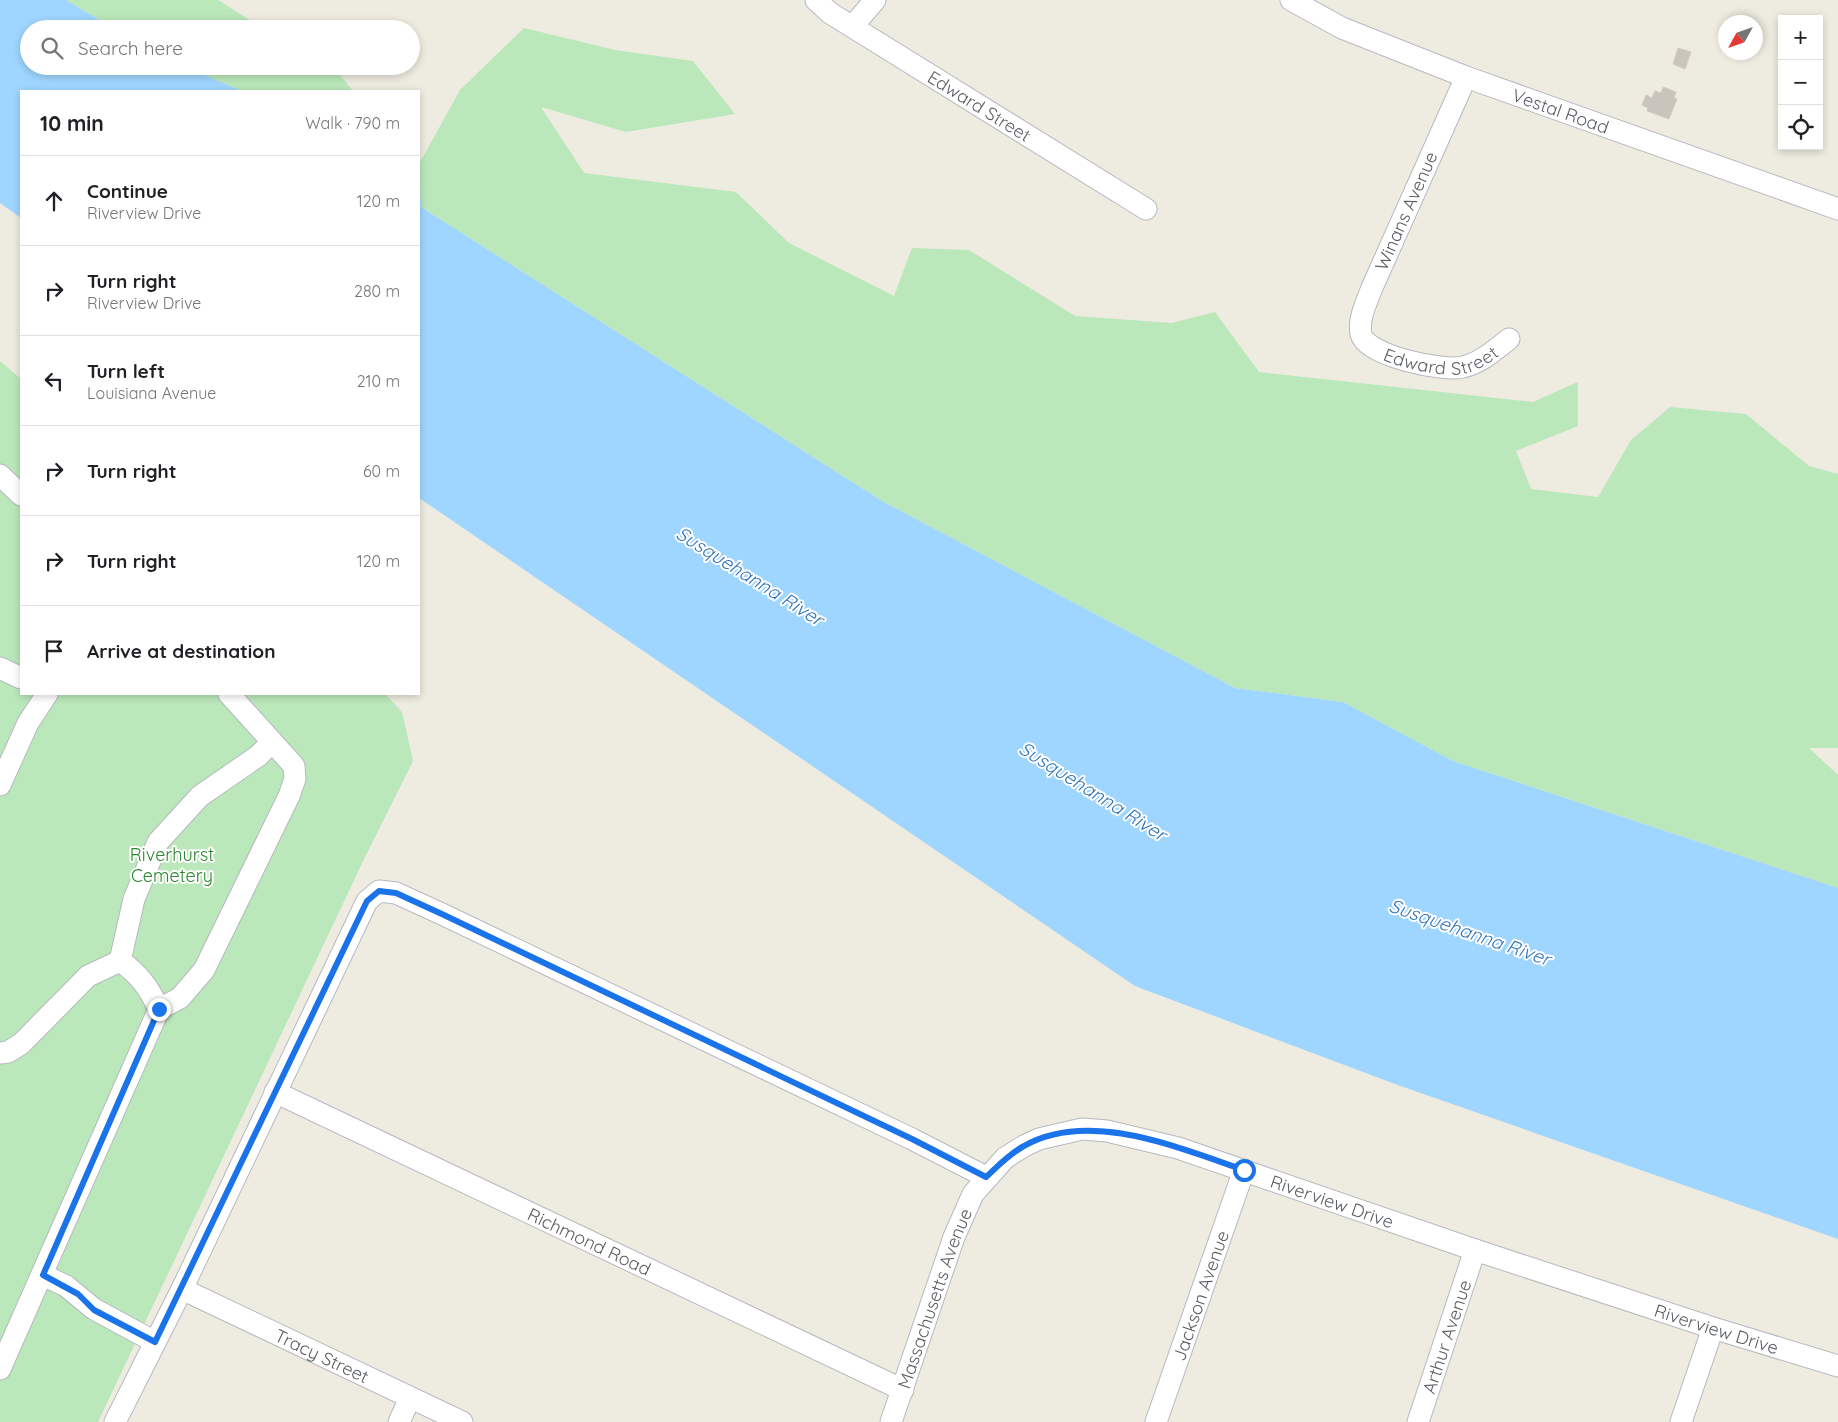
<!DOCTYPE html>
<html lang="en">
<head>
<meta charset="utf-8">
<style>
  :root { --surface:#fff; --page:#f2f2f2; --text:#202124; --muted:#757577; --line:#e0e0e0 }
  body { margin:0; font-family:Quicksand,sans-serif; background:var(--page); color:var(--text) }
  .controls { position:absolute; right:15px; top:15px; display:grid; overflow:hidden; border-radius:0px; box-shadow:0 2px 8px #0003 }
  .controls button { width:45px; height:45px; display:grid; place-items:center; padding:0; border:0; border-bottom:1px solid var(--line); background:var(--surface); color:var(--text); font:25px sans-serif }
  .compass { position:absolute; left:1718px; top:15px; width:45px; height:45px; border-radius:50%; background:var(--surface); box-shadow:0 2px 8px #0003; rotate:230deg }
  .stop { position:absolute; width:15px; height:15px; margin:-11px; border:4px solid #1a73e8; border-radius:50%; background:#fff }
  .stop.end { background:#1a73e8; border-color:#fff; box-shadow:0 1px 5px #0008 }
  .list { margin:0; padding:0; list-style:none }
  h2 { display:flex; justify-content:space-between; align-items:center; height:65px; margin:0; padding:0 20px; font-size:21px }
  h2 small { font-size:16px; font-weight:400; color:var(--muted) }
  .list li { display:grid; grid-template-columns:32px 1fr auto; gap:15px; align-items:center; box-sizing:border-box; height:90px; padding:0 20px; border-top:1px solid var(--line) }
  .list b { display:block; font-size:19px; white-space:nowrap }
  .list p { margin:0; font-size:16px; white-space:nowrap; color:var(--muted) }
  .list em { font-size:16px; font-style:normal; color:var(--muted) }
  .icon { flex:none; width:28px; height:28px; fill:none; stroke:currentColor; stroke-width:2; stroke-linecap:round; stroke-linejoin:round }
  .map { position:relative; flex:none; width:1838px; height:1422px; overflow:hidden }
  .search { position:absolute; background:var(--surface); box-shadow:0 2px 8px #0003; left:20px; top:20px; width:400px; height:55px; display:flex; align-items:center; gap:12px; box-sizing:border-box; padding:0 18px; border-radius:28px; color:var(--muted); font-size:19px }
  .panel { position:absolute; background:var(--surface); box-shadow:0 2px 8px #0003; left:20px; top:90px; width:400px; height:605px; border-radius:0px }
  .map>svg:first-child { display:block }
  .green { fill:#bae8ba }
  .water { fill:#9fd6ff }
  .building { fill:#c9c5bd; stroke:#d3cdbe }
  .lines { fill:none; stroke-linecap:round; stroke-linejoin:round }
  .minor-casing { stroke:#b6b9bf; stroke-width:23 }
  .minor { stroke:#fff; stroke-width:21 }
  .route { stroke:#1a73e8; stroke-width:6 }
  .labels { text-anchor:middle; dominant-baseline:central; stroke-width:4; stroke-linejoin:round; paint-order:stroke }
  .street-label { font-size:18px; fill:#595e63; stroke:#fff }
  .park-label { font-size:18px; fill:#2d8730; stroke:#fff }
  .water-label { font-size:19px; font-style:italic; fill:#3376ba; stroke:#fff }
</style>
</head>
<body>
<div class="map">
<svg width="1838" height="1422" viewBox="0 0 1838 1422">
  <rect width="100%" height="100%" fill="#eeebe0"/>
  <path class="green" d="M66,0H218L264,29H115Z
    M524,28L615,50L693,61L735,114L626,132L541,107L584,173L736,192L789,243L894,296L912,248L969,250L1075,316L1172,323L1215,312L1259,372L1533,402L1578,382V426L1516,451L1531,489L1598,497L1631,440L1670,407L1746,414L1809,466L1838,474V748H1809L1838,775V888L1453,761L1343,702L1235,688L882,501L421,207L419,164L460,90Z
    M184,66H325L341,76L353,91H242Z
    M0,361L21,379V694H385L402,712L413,761L365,857L98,1422H0Z"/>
  <path class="water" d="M0,0H66L115,29H29V66H184L242,91H21V218L0,203Z
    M419,168L421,207L882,501L1235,688L1343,702L1453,761L1838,888V1239L1395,1084L1135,986L419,498Z"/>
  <path class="building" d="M1678,48L1691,52L1685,69L1673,64Z
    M1663,87L1676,92L1674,98L1677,99L1669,119L1647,111L1648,108L1642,105L1646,95L1652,98L1655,91L1661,93Z"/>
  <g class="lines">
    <g class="minor-casing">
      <g id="minor">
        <path id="s1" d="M816,0L830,13L1146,209"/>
        <path id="s2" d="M1291,0L1342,28L1466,77L1838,209"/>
        <path d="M853,26L875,0"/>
        <path id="s3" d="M1466,77L1371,290C1366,304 1358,319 1361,334C1366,356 1444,372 1463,367C1481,363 1496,349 1509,339"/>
        <path d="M0,475L21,495"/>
        <path d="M0,668L21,678"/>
        <path d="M0,785L28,723L47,694"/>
        <path d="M120,961L134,899L158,842L200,796L258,756L272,742"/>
        <path d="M159,1009L180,998L204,970L289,796L295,779L294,766L229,694"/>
        <path d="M0,1053L8,1052L21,1044L88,976L120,961C139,974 149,988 159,1009L0,1369"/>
        <path id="s4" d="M275,1092L903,1390"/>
        <path d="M43,1275L66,1286L94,1309L155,1342"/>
        <path id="s5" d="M182,1289L462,1422"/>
        <path d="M115,1422L182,1289L367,901L379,891L396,893L444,915L912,1139L986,1177"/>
        <path d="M399,1422L410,1398"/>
        <path id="s6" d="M891,1422L954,1237L973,1194L1005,1158L1024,1146L1039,1139L1082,1129L1107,1131L1178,1148L1475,1250L1713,1328L1838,1366"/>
        <path id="s7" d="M1156,1422L1244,1170"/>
        <path id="s8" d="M1418,1422L1475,1250"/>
        <path d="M1681,1422L1713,1328"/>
      </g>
    </g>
    <use href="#minor" class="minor"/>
  </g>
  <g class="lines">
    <path class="route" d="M159,1009L43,1275L78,1294L94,1310L155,1342L367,901L379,891L396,893L444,915L912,1139L986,1177C998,1166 1009,1154 1024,1146C1089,1109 1179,1148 1244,1170"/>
  </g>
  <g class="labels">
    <g class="street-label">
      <text stroke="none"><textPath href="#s1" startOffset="195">Edward Street</textPath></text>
      <text stroke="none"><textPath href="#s2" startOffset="292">Vestal Road</textPath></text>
      <text transform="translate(1406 211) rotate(-66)">Winans Avenue</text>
      <text stroke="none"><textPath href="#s3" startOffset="369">Edward Street</textPath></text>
      <text stroke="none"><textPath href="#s6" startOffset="635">Riverview Drive</textPath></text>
      <text stroke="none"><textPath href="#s4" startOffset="348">Richmond Road</textPath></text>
      <text stroke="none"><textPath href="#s7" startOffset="134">Jackson Avenue</textPath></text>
      <text stroke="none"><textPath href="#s6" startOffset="131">Massachusetts Avenue</textPath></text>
      <text stroke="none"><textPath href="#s6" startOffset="1040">Riverview Drive</textPath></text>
      <text stroke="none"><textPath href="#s8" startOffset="90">Arthur Avenue</textPath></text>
      <text stroke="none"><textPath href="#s5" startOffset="155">Tracy Street</textPath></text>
    </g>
    <g class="park-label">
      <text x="172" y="854">Riverhurst<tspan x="172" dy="21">Cemetery</tspan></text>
    </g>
    <g class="water-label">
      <text transform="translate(750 576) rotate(32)">Susquehanna River</text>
      <text transform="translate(1093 791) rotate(32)">Susquehanna River</text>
      <text transform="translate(1470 932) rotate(19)">Susquehanna River</text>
    </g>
  </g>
</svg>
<div class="controls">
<button>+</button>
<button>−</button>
<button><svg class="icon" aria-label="locate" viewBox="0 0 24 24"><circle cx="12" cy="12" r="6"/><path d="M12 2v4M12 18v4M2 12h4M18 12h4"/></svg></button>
</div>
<svg class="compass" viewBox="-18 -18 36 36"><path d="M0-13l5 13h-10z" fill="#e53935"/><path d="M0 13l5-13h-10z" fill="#757577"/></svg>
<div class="stop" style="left:1244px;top:1170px"></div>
<div class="stop end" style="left:159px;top:1009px"></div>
<div class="search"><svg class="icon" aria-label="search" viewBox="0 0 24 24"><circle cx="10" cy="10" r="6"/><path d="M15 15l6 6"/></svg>Search here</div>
<section class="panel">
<h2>10 min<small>Walk · 790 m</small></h2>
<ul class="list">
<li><svg class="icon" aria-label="ahead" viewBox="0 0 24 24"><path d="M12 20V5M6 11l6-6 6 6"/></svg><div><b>Continue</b><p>Riverview Drive</p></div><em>120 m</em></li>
<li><svg class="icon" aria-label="right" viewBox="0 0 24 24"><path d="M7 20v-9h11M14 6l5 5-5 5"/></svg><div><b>Turn right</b><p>Riverview Drive</p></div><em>280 m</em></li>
<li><svg class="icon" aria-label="left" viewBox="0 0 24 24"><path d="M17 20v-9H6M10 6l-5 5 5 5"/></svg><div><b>Turn left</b><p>Louisiana Avenue</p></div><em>210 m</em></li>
<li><svg class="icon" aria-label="right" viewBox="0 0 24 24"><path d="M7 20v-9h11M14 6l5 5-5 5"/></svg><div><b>Turn right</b></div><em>60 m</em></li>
<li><svg class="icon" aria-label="right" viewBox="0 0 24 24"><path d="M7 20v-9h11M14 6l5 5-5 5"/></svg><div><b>Turn right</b></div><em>120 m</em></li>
<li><svg class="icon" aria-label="arrive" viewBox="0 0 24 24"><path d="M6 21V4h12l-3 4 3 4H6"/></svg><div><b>Arrive at destination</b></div></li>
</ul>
</section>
</div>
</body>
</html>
